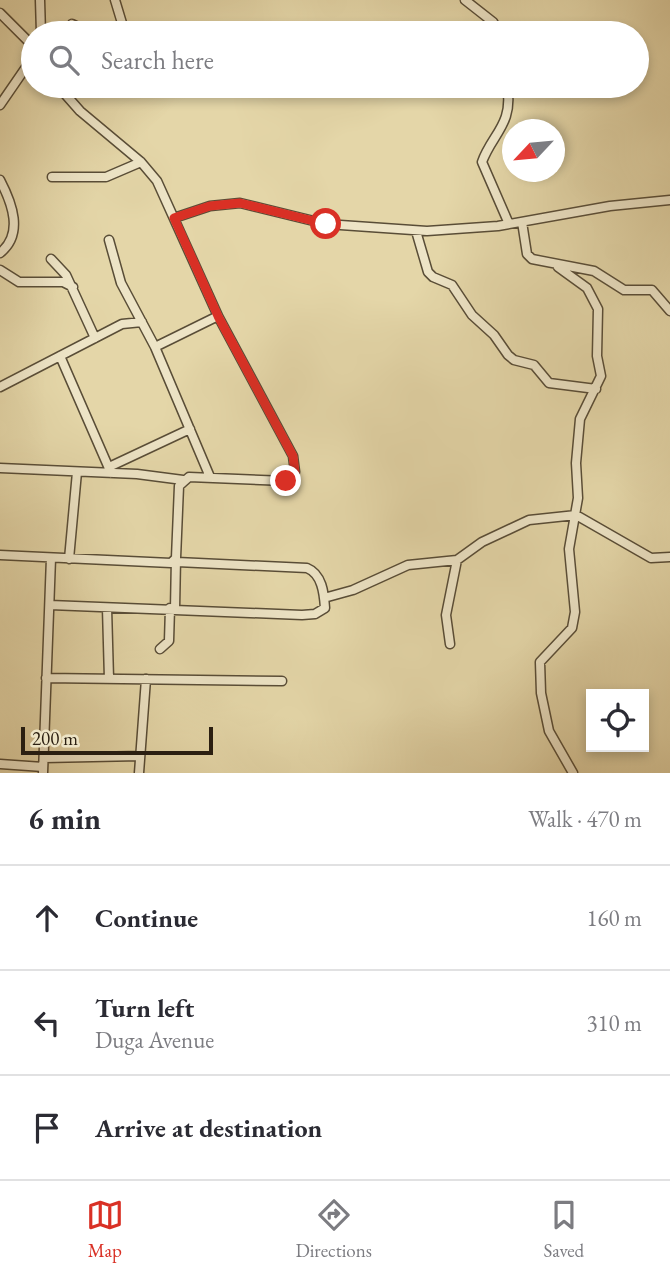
<!DOCTYPE html>
<html lang="en">
<head>
<meta charset="utf-8">
<style>
  :root { --surface:#fff; --page:#f7f7f7; --text:#2b2b33; --muted:#7c7c81; --line:#e1e1e2; --accent:#d93025 }
  body { margin:0; font-family:"EB Garamond",serif; background:var(--page); color:var(--text) }
  .controls { position:absolute; right:21px; bottom:21px; display:grid; overflow:hidden; border-radius:0px; box-shadow:0 4px 10px #0003 }
  .controls button { width:63px; height:63px; display:grid; place-items:center; padding:0; border:0; border-bottom:2px solid var(--line); background:var(--surface); color:var(--text); font:35px sans-serif }
  .compass { position:absolute; left:502px; top:119px; width:63px; height:63px; border-radius:50%; background:var(--surface); box-shadow:0 4px 10px #0003; rotate:244deg }
  .scale { position:absolute; left:21px; bottom:18px; width:192px; box-sizing:border-box; padding-left:7px; border:4px solid #2b1f11; border-top:0; font-size:19px; line-height:24px; white-space:nowrap; color:#2b1f11; -webkit-text-stroke:5px #ede4c6; paint-order:stroke }
  .stop { position:absolute; width:21px; height:21px; margin:-16px; border:5px solid #d93025; border-radius:50%; background:#fff }
  .stop.end { background:#d93025; border-color:#fff; box-shadow:0 2px 7px #0008 }
  .list { margin:0; padding:0; list-style:none }
  h2 { display:flex; justify-content:space-between; align-items:center; height:91px; margin:0; padding:0 28px; font-size:30px }
  h2 small { font-size:23px; font-weight:400; color:var(--muted) }
  .list li { display:grid; grid-template-columns:46px 1fr auto; gap:21px; align-items:center; box-sizing:border-box; height:105px; padding:0 28px; border-top:2px solid var(--line) }
  .list b { display:block; font-size:26px; white-space:nowrap }
  .list p { margin:0; font-size:23px; white-space:nowrap; color:var(--muted) }
  .list em { font-size:23px; font-style:normal; color:var(--muted) }
  .icon { flex:none; width:38px; height:38px; fill:none; stroke:currentColor; stroke-width:2; stroke-linecap:round; stroke-linejoin:round }
  .map { position:relative; flex:none; width:670px; height:773px; overflow:hidden }
  .search { position:absolute; background:var(--surface); box-shadow:0 4px 10px #0003; left:21px; right:21px; top:21px; height:77px; display:flex; align-items:center; gap:18px; box-sizing:border-box; padding:0 24px; border-radius:38px; color:var(--muted); font-size:26px }
  .sheet { height:406px; background:var(--surface) }
  nav { display:flex; justify-content:space-around; align-items:center; box-sizing:border-box; height:98px; border-top:2px solid var(--line); background:var(--surface); font-size:19px; color:var(--muted) }
  nav a { display:grid; justify-items:center; gap:4px }
  nav .on { color:var(--accent) }
  .map>svg:first-child { display:block }
  .lines { fill:none; stroke-linecap:round; stroke-linejoin:round }
  .minor-casing { stroke:#594d37; stroke-width:11 }
  .minor { stroke:#ede4c6; stroke-width:8 }
  .route { stroke:#d93025; stroke-width:9 }
</style>
</head>
<body>
<div class="map">
<svg width="670" height="773" viewBox="0 0 670 773">
  <rect width="100%" height="100%" fill="#e4d6a8"/>
  <filter id="stains"><feTurbulence type="fractalNoise" baseFrequency=".00286" numOctaves="4"/><feColorMatrix values="0 0 0 0 .2 0 0 0 0 .09 0 0 0 0 .02 0 0 0 .5 -.17"/></filter>
  <radialGradient id="worn" r=".72"><stop offset=".6" stop-color="#630" stop-opacity="0"/><stop offset="1" stop-color="#630" stop-opacity=".3"/></radialGradient>
  <g class="lines">
    <g class="minor-casing">
      <path id="minor" d="M40,0L41,33
        M115,0L125,33
        M465,0L493,22L499,33
        M0,13L33,46
        M72,24L90,33
        M507,86C514,124 492,134 482,162L509,224
        M0,105L33,57
        M52,177H106L141,162
        M0,180C12,203 24,234 0,253
        M174,218L210,206L240,203L326,224L427,231L498,226L610,206L670,200
        M522,222L527,254L532,259L594,271L624,290H652L670,311
        M416,231L428,272L433,277L452,285L472,315L494,335L508,355L514,360L534,365L549,383L596,389
        M109,240L121,283L155,347L210,477
        M51,259L66,275L95,338
        M558,267L587,288L598,309L597,356L601,376L580,419L576,463L578,498L569,549L575,612L572,628L540,662L541,693L549,731L573,773
        M0,270L19,282H63L73,287
        M155,347L218,316
        M60,356L111,473
        M0,387L122,324L142,322
        M109,467L190,429
        M0,468L137,474L183,480
        M0,555L171,563L176,558L179,486L189,477L286,481L295,472L293,456L218,316L157,181L141,162L80,111L58,86
        M69,559L77,472
        M324,598L353,590L408,565L457,560L482,542L529,520L576,515L651,558L670,557
        M50,605L302,615L315,614L325,608C324,593 322,574 307,568L177,562
        M107,608L109,679
        M175,609L176,558
        M450,644L446,615L457,560
        M160,649L169,641L170,608
        M46,678L282,681
        M44,758L140,756
        M0,764L43,767
        M43,773L51,558
        M139,773L146,679"/>
    </g>
    <use href="#minor" class="minor"/>
  </g>
  <g class="lines">
    <path class="route" d="M286,481L295,472L293,456L218,316L174,218L210,206L240,203L326,224"/>
  </g>
  <rect width="100%" height="100%" filter="url(#stains)"/>
  <rect width="100%" height="100%" fill="url(#worn)"/>
</svg>
<div class="controls">
<button><svg class="icon" aria-label="locate" viewBox="0 0 24 24"><circle cx="12" cy="12" r="6"/><path d="M12 2v4M12 18v4M2 12h4M18 12h4"/></svg></button>
</div>
<svg class="compass" viewBox="-18 -18 36 36"><path d="M0-13l5 13h-10z" fill="#e53935"/><path d="M0 13l5-13h-10z" fill="#7c7c81"/></svg>
<div class="scale">200 m</div>
<div class="stop" style="left:326px;top:224px"></div>
<div class="stop end" style="left:286px;top:481px"></div>
<div class="search"><svg class="icon" aria-label="search" viewBox="0 0 24 24"><circle cx="10" cy="10" r="6"/><path d="M15 15l6 6"/></svg>Search here</div>
</div>
<section class="sheet">
<h2>6 min<small>Walk · 470 m</small></h2>
<ul class="list">
<li><svg class="icon" aria-label="ahead" viewBox="0 0 24 24"><path d="M12 20V5M6 11l6-6 6 6"/></svg><div><b>Continue</b></div><em>160 m</em></li>
<li><svg class="icon" aria-label="left" viewBox="0 0 24 24"><path d="M17 20v-9H6M10 6l-5 5 5 5"/></svg><div><b>Turn left</b><p>Duga Avenue</p></div><em>310 m</em></li>
<li><svg class="icon" aria-label="arrive" viewBox="0 0 24 24"><path d="M6 21V4h12l-3 4 3 4H6"/></svg><div><b>Arrive at destination</b></div></li>
</ul>
</section>
<nav>
<a class="on"><svg class="icon" aria-label="map" viewBox="0 0 24 24"><path d="M3 6l6-2 6 2 6-2v14l-6 2-6-2-6 2zM9 4v14M15 6v14"/></svg>Map</a>
<a><svg class="icon" aria-label="directions" viewBox="0 0 24 24"><path d="M12 3l9 9-9 9-9-9zM9 14v-3h6M13 9l2 2-2 2"/></svg>Directions</a>
<a><svg class="icon" aria-label="saved" viewBox="0 0 24 24"><path d="M7 4h10v16l-5-4-5 4z"/></svg>Saved</a>
</nav>
</body>
</html>
